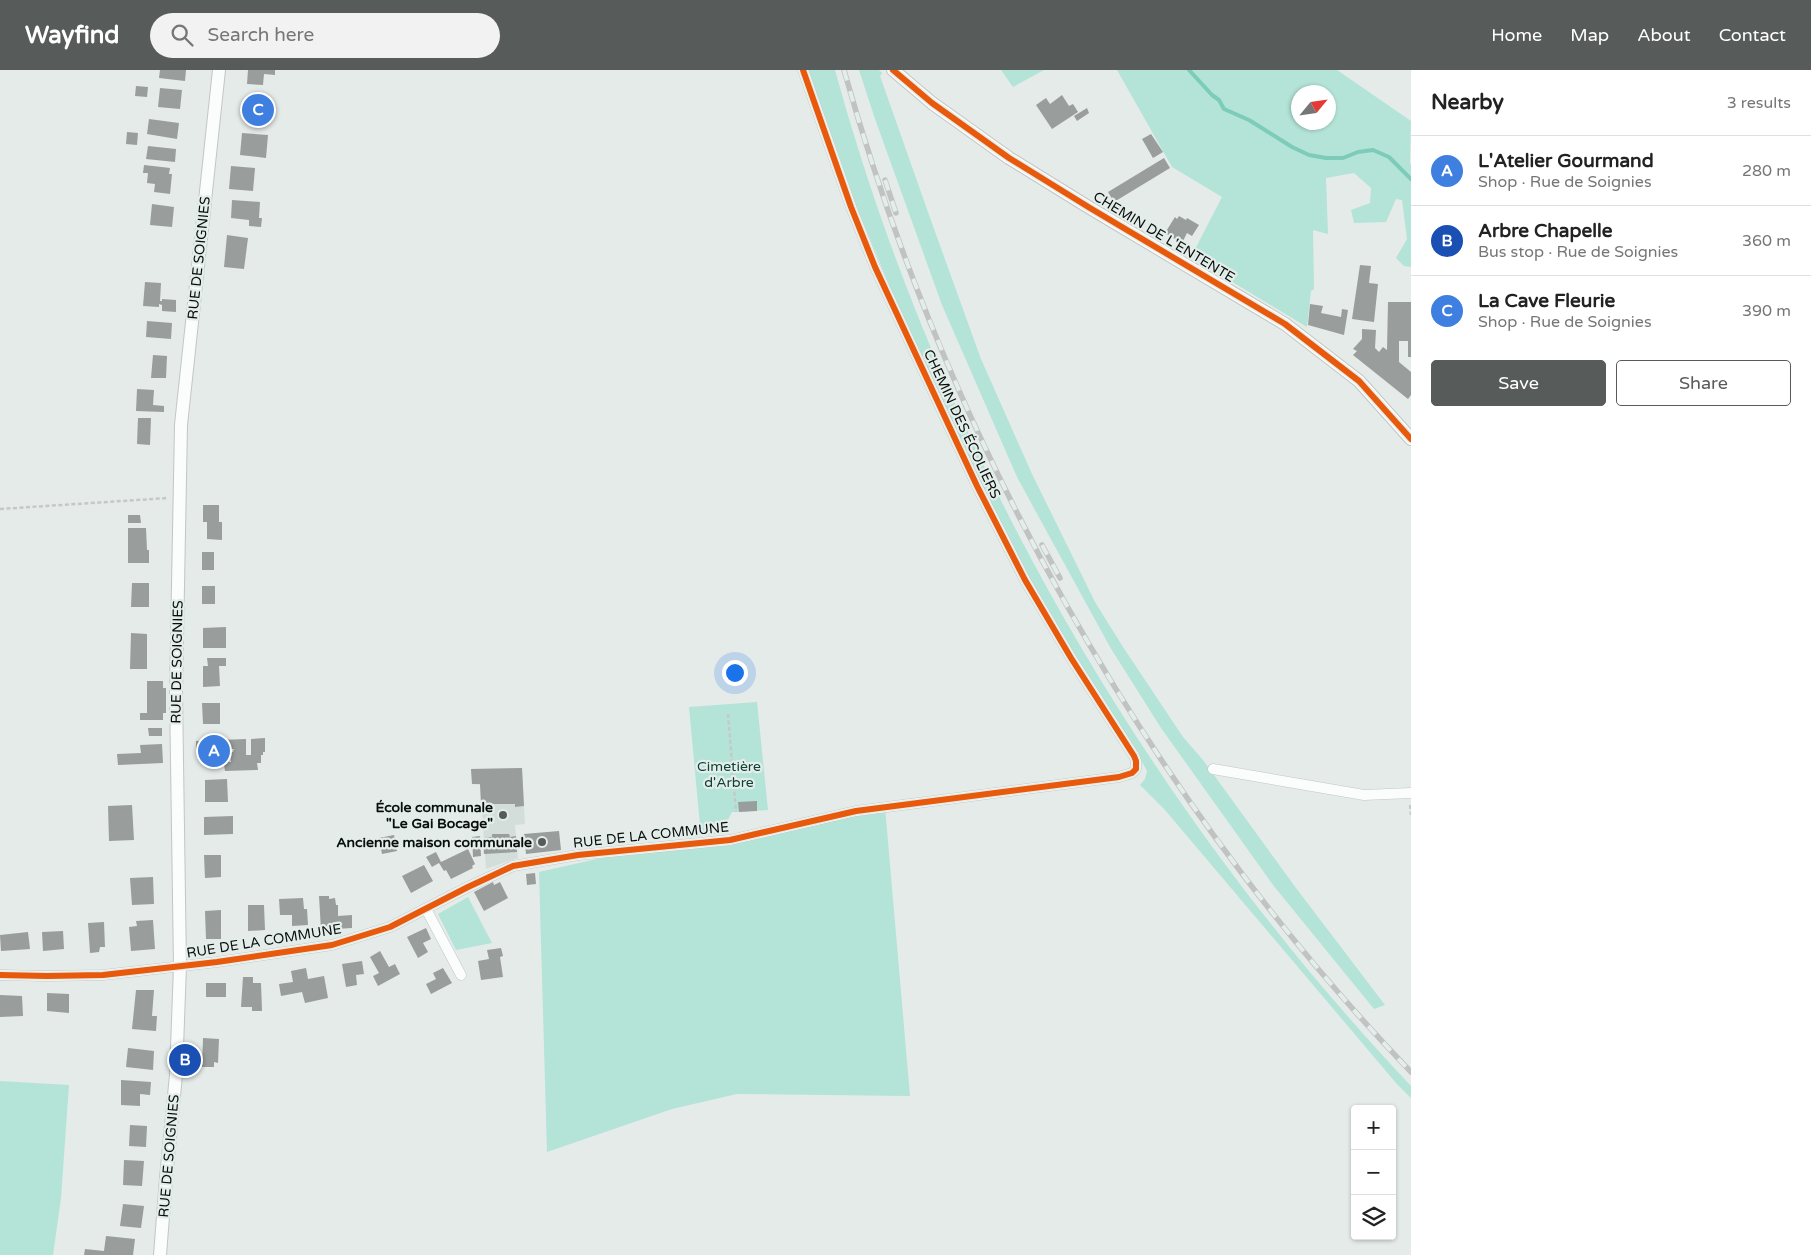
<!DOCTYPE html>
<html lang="en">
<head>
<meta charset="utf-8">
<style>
  :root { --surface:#fff; --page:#f2f2f2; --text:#222; --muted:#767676; --line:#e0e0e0; --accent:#575b59 }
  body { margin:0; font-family:"Varela Round",sans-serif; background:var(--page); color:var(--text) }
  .controls { position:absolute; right:15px; bottom:15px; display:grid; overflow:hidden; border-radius:5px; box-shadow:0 1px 4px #0004 }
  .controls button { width:45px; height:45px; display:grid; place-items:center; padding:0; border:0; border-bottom:1px solid var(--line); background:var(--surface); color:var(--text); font:25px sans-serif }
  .compass { position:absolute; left:1291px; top:15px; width:45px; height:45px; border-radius:50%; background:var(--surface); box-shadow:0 1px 4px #0004; rotate:61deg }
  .you { position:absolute; left:734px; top:602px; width:18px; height:18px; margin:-12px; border:4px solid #fff; border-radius:50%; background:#1a73e8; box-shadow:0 0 0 8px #1a73e833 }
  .badge { display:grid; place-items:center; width:32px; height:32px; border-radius:50%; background:var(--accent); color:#fff; font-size:16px; font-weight:700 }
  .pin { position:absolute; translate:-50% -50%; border:2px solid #fff; box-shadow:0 1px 5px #0006 }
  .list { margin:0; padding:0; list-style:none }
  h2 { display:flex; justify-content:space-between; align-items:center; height:65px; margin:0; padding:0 20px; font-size:21px }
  h2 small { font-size:16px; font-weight:400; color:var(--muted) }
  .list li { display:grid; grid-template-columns:32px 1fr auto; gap:15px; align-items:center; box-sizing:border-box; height:70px; padding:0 20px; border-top:1px solid var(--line) }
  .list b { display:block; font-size:19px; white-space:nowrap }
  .list p { margin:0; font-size:16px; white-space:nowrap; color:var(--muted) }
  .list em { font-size:16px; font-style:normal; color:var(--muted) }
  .actions { display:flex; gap:10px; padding:15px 20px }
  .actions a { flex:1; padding:11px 0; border:1px solid var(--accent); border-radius:5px; text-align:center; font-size:18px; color:var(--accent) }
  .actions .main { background:var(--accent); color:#fff }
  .icon { flex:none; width:28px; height:28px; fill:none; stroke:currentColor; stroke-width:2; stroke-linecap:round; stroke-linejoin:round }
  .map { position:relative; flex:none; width:1411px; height:1185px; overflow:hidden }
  header { display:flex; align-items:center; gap:30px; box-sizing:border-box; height:70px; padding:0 25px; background:var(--accent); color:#fff }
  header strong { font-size:24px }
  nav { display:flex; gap:28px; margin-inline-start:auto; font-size:18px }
  .search { width:350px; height:45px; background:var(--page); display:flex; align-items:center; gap:12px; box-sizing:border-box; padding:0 18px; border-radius:28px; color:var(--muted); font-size:19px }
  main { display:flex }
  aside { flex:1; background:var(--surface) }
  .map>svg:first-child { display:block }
  .built { fill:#d3dedb }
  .green { fill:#b3e4d7; fill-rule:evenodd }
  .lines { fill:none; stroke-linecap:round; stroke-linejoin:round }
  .stream { stroke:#7dccb9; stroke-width:4 }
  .building { fill:#999d9b; fill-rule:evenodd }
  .minor-casing { stroke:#c2c6c5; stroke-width:11 }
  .tertiary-casing { stroke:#c2c6c5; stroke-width:14 }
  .path { stroke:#c6c8c7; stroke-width:2.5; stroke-dasharray:4 2.5; stroke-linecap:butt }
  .minor { stroke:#fbfcfc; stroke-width:10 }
  .tertiary { stroke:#fbfcfc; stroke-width:12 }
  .rail-casing { stroke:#c1c2c2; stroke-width:5.5 }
  .rail { stroke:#e3edea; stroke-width:4; stroke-dasharray:11; stroke-linecap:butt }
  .cycleway-casing { stroke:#e3edea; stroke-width:9 }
  .cycleway { stroke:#e8590c; stroke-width:6 }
  .poi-dot { fill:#575b59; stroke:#e3edea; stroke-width:2 }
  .labels { text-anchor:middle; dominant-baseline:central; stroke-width:4.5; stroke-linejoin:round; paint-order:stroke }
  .street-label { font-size:14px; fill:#0a0d0c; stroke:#e3edea }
  .park-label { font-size:14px; fill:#0e4036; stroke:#e3edea }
  .poi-label { font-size:14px; font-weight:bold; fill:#0a0d0c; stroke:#e3edea; text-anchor:end }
</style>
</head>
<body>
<header>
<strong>Wayfind</strong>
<div class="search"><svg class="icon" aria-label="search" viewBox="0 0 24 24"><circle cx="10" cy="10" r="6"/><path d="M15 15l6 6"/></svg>Search here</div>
<nav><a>Home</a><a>Map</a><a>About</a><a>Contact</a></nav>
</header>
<main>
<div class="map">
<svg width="1411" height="1185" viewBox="0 0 1411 1185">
  <rect width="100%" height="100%" fill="#e5ebe9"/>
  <path class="built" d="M522,698L525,754L515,755L518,788L486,799L480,715L472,714L471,699Z"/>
  <path class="green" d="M808,0H835C939,378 1142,731 1411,1016V1028L1396,1013L1165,740L1140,715L1145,709L1147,701L1133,675L1070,580L1025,504L982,417L901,243L857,138Z
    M859,0H879L882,3L880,6L929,145L981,289L1032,404L1095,532L1123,577L1183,667L1203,690L1296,818L1385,935L1374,939L1273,815L1161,658L1110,577L1053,473L1017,407L942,235L875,49Z
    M1001,0H1044L1013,17Z
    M1117,0H1337L1411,51L1410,93L1411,95V197L1404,196L1396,188L1407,169L1402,130L1396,129L1386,152L1354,153L1351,140L1370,133L1371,118L1354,103L1326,108L1328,164L1313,160L1314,219L1311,221L1307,257L1191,187L1222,127L1172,97ZM1298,22H1328V52H1298Z
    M757,632L768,740L732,742L721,763L701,766L689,637Z
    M885,737L910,1026L737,1024L672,1039L547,1082L539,802L641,779L699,774Z
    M468,827L492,873L456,880L438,844Z
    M0,1011L69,1015L61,1128L53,1185H0Z"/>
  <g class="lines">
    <path class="stream" d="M1189,0L1212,25L1219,30L1224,39L1249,50L1292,77L1309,85L1326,88H1343L1358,82L1373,80L1389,87L1411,109"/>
  </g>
  <path class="building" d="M160,0H186L185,11L159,8Z
    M248,0H275V5L264,4L263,15L247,14Z
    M136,16L148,17L147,27L135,26Z
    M160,18L182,20L180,39L158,37Z
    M1062,25L1069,36L1073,34L1078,42L1052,59L1036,35L1046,28L1050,34Z
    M245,30L272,32L271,49L244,47Z
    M1087,38L1089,43L1077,51L1074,46Z
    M149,49L179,53L177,69L147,64Z
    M127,62L138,63L137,75L126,74Z
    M242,63L268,65L266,88L240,85Z
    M1151,64L1163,82L1153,88L1142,69Z
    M148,76L176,79L175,92L146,89Z
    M1164,88L1170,98L1114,132L1108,122Z
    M144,95L170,98L169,104H172L170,124L154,122L155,114L147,113L148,103H143Z
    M231,96L255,98L253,121L229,119Z
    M232,130L260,132L259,148H262L261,157L249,156V150L231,148Z
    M152,134L174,137L172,157L150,155Z
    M1179,146L1186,150L1187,148L1199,155L1192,166L1187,163L1182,173L1165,163L1175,147L1177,149Z
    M227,165L248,168L244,199L224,197Z
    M1360,195L1371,196L1369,213L1378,214L1374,252L1352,249Z
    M145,212L161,213L160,231H162V229L176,230V242L162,241V235L159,234V237L143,236Z
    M1388,232H1411V287H1408V271H1399V292L1411,302V325L1408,329L1353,285L1357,281L1353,279L1362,269V259L1376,260L1375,278L1379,282L1383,277L1387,280Z
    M1310,234L1323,236L1321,243L1341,247L1342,239L1348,240L1344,265L1308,255Z
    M147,251L172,253L171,269L146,267Z
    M153,285L167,286L166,308H151Z
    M137,319L154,320L153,335L164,336V342L136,341Z
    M138,348H151L150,375L137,374Z
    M203,435H219V452H222V470L207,469V452H203Z
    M128,445H140L141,453H128Z
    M128,458H146L147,480H149V493H128Z
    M202,482H214V500H202Z
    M132,513H149V537H131Z
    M202,516H215V534H202Z
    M226,557V578H203V558Z
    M131,563L147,564V599H130Z
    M207,588H226V596H219L220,616L203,617V596H208Z
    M147,611H163V618H166V643H163V650H140V643H147Z
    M202,633H220V654H203Z
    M148,658H162V666H149Z
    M265,668V682H263V685H261V693H257L258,700L225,701L224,695H205L204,678L196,679V671L246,669V685H251V669ZM224,679H234L233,682H230L231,692H224Z
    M162,674L163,693L118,695L117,684L141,683L140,675Z
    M522,698L524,736L515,737V734H481L480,714H472L471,699Z
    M227,709L228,732H205V710Z
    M757,731V741L739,742L738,732Z
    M132,735L134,770L109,771L108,736Z
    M233,746V764L204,765V747Z
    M559,761L561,780L526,784L524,764Z
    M492,764H509L510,767L516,766L517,782L484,784L483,768L492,767Z
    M394,765L397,781L382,784L379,768Z
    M480,766L481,786L473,787L472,767Z
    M468,779L475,794L472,796L473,798L451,809L446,800L444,801L439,793L432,797L426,787L436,782L441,792Z
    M204,785H221V807L205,808Z
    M424,795L433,811L411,823L402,806Z
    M535,803L536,814L527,815L526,804Z
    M153,807L154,834L132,835L130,808Z
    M493,812L494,815L500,812L508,828L484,841L474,822Z
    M319,826H329V829L335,828L336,835H338V846L352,845V858L321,860Z
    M303,828L304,839H307L308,855L292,856V845H280L279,829Z
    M248,835H264L265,860L248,861Z
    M221,840V869H206L205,841Z
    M153,850L155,879L131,881L129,857L137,856L136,851Z
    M104,852L105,877H100L99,882L90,883L88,853Z
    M426,858L431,869L423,873L428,882L418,888L407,867Z
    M63,861L64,879L43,881L42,862Z
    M28,862L30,879L1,881L0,865Z
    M501,878L503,886L500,887L503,907L481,910L478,891L489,889L487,880Z
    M380,881L389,897L395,894L400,904L378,916L373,906L379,903L370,887Z
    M362,891L364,904L356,905L357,915L346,917L342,894Z
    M306,898L308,909L324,906L328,928L305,933L302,922L281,926L279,914L293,912L291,901Z
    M443,898L452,913L431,924L426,914L436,909L433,903Z
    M243,907H253V913H261L262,941H252V937H241Z
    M206,913H226V927H206Z
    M136,920H154L152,946H157L156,961L132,959Z
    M47,923L69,924V943L47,941Z
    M0,925L22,926L23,946L0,947Z
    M203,968L219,969L218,993L214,992V997H202Z
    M128,978L154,981L153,1000L126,997Z
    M121,1010L151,1012L150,1025L140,1024V1036L121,1035Z
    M130,1055L147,1056L146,1077L129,1076Z
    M124,1090L144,1091L142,1116L123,1115Z
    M123,1134L144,1136L141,1158L120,1156Z
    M106,1166L135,1169L133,1185H84L85,1179L104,1181Z"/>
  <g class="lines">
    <g class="minor-casing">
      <path id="minor" d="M1213,699L1364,725L1411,723
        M426,839L461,905
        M0,905L47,906L103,905L217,892L332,875L390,857L468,817L513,796L578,785L730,770L856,741L1119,707L1132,703L1136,699V691L1134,686L1071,588L1025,510L977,416L875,197L851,137L803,0"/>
    </g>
    <g class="tertiary-casing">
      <path id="tertiary" d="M893,0L932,33L1009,88L1090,138L1285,254L1359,311L1411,369
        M160,1185L166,1108L176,1005L180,896L176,622L181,355L219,0"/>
    </g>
    <path class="path" d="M0,439L168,428
      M728,644L736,742
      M1410,735L1411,745"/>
    <use href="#minor" class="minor"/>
    <use href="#tertiary" class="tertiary"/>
    <g class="rail-casing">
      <path id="rail" d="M844,0C947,368 1146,726 1411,1002
        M885,110L896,143
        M1042,475L1060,508"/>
    </g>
    <use href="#rail" class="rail"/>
    <g class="cycleway-casing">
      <path id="cycleway" d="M893,0L932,33L1009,88L1090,138L1285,254L1359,311L1411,369
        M0,905L47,906L103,905L217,892L332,875L390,857L468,817L513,796L578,785L730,770L856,741L1119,707L1132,703L1136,699V691L1134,686L1071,588L1025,510L977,416L875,197L851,137L803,0"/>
    </g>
    <use href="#cycleway" class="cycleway"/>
  </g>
  <g class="poi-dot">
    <circle cx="503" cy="745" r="5"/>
    <circle cx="542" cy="772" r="5"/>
  </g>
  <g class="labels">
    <g class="street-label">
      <text transform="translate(1164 167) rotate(31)">CHEMIN DE L'ENTENTE</text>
      <text transform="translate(199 188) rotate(-84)">RUE DE SOIGNIES</text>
      <text transform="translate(962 354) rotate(65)">CHEMIN DES ÉCOLIERS</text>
      <text transform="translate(177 592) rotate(-89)">RUE DE SOIGNIES</text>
      <text transform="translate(651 765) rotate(-6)">RUE DE LA COMMUNE</text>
      <text transform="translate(264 871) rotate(-9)">RUE DE LA COMMUNE</text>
      <text transform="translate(169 1086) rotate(-85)">RUE DE SOIGNIES</text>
    </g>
    <g class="park-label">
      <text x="729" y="696">Cimetière<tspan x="729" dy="16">d'Arbre</tspan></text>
    </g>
    <g class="poi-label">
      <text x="493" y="737">École communale<tspan x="493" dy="16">"Le Gai Bocage"</tspan></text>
      <text x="532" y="772">Ancienne maison communale</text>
    </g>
  </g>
</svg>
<div class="controls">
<button>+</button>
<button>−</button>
<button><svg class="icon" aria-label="layers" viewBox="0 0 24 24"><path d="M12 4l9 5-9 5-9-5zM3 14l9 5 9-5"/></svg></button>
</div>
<svg class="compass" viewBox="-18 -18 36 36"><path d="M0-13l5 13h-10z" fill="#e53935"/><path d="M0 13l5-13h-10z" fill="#767676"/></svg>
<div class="you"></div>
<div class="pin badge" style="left:214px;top:681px;background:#3f7fe0">A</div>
<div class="pin badge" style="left:185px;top:990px;background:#1a4fb4">B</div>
<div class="pin badge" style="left:258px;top:40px;background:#3f7fe0">C</div>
</div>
<aside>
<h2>Nearby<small>3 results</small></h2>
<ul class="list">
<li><span class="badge" style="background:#3f7fe0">A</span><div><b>L'Atelier Gourmand</b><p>Shop · Rue de Soignies</p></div><em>280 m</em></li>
<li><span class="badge" style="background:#1a4fb4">B</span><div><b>Arbre Chapelle</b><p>Bus stop · Rue de Soignies</p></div><em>360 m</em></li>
<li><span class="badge" style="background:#3f7fe0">C</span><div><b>La Cave Fleurie</b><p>Shop · Rue de Soignies</p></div><em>390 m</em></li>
</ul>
<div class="actions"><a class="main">Save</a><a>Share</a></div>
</aside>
</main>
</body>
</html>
